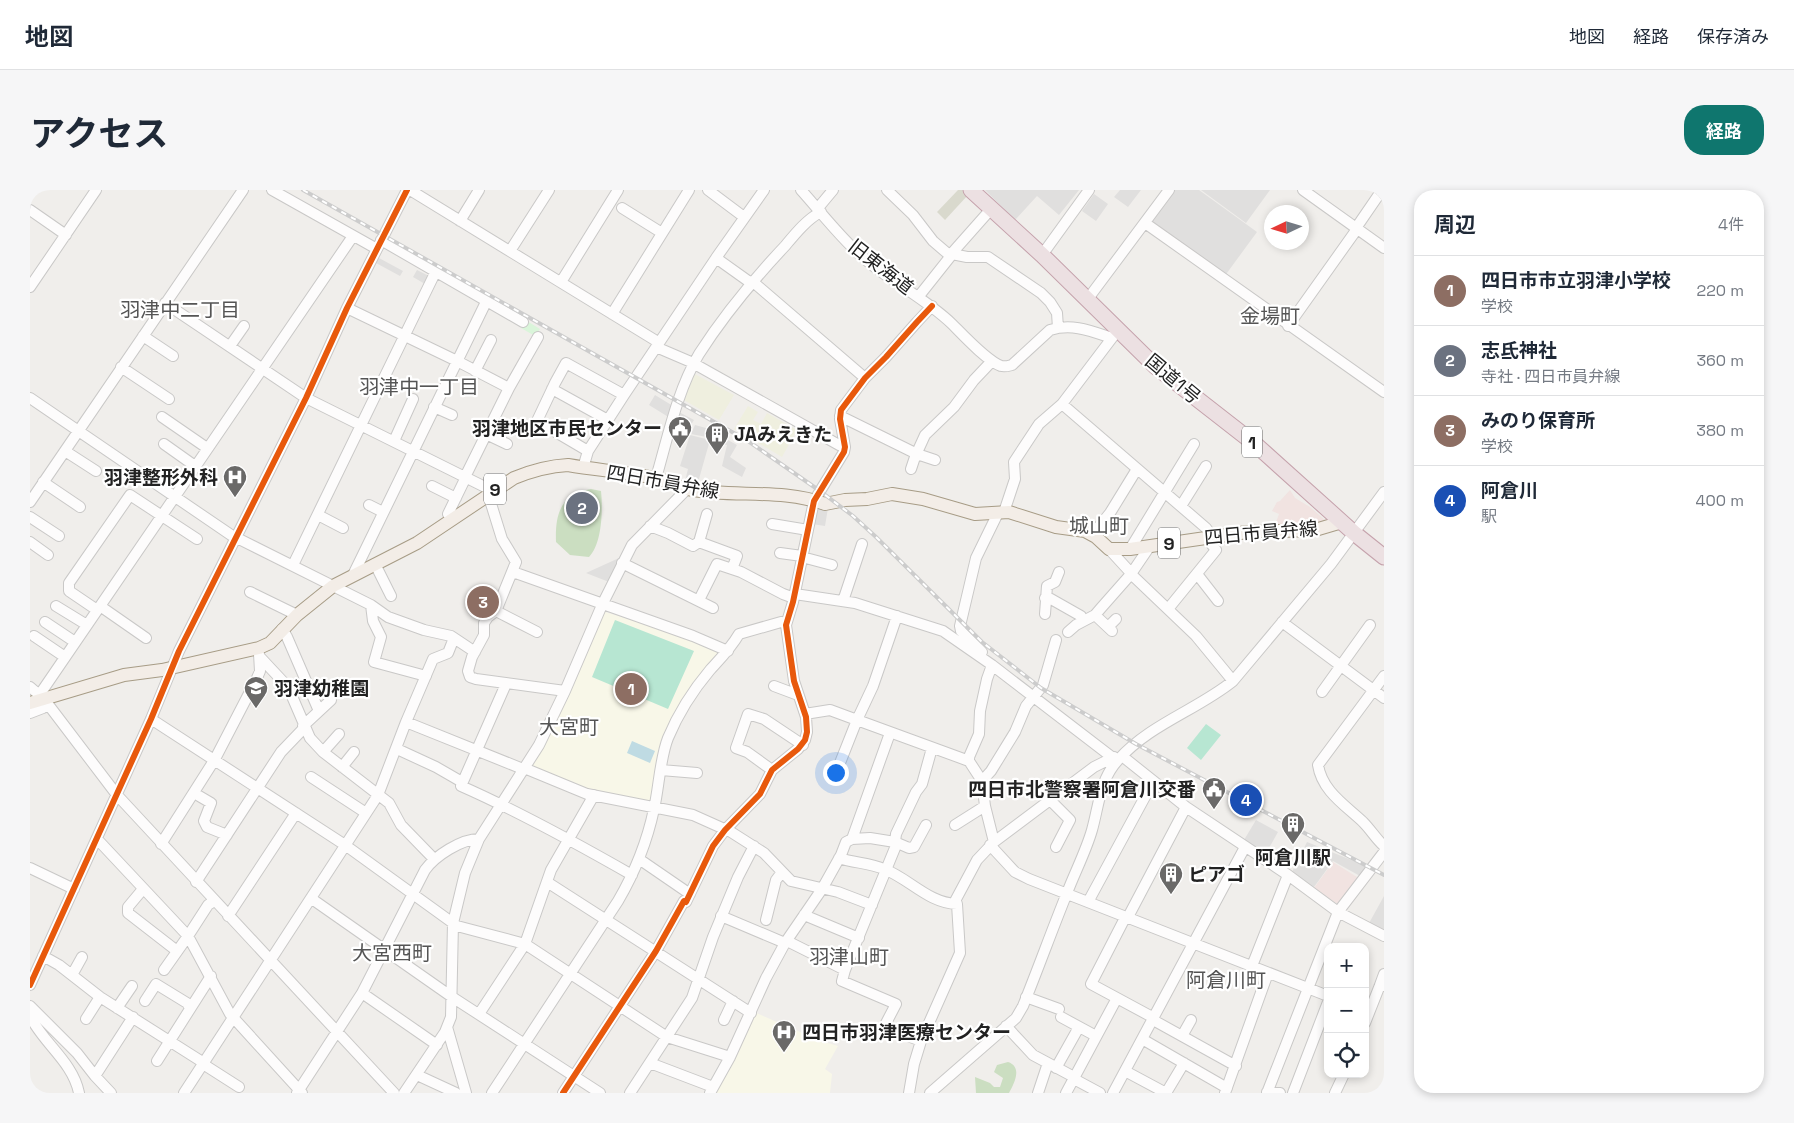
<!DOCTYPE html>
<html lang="ja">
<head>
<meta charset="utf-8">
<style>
  :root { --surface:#fff; --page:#f6f6f7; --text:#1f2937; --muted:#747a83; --line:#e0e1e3; --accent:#0f766e }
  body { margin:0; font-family:"Space Grotesk","Noto Sans JP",sans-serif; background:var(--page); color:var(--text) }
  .controls { position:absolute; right:15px; bottom:15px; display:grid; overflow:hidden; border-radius:10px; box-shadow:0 2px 8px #0003 }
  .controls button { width:45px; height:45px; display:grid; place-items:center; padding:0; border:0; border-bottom:1px solid var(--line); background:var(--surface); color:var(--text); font:25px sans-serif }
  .compass { position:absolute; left:1234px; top:15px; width:45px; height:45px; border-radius:50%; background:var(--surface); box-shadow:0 2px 8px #0003; rotate:266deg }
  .you { position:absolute; left:805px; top:582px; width:18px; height:18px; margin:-12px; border:4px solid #fff; border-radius:50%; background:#1a73e8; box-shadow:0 0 0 8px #1a73e833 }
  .badge { display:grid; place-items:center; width:32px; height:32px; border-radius:50%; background:var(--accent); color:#fff; font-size:16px; font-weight:700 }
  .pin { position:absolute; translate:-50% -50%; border:2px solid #fff; box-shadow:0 1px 5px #0006 }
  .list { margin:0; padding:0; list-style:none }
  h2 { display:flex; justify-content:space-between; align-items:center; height:65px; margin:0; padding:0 20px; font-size:21px }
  h2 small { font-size:16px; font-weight:400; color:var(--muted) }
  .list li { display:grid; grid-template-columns:32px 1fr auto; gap:15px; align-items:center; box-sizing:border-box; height:70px; padding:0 20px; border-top:1px solid var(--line) }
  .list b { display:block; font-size:19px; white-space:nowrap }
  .list p { margin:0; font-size:16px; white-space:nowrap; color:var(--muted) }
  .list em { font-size:16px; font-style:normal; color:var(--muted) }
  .icon { flex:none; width:28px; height:28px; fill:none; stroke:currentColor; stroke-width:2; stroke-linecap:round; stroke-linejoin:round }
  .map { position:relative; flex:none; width:1354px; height:903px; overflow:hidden; border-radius:20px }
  header { display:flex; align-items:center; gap:30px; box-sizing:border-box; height:70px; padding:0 25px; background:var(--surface); border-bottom:1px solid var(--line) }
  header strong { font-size:24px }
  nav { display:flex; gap:28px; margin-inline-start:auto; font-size:18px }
  .intro { display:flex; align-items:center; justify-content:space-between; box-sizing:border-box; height:120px; padding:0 30px }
  h1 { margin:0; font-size:35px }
  .button { padding:12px 22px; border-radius:20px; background:var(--accent); color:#fff; font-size:18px; font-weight:700 }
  main { display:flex; gap:30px; padding:0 30px }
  aside { flex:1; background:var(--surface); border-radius:20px; box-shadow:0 2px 8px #0003 }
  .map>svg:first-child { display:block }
  .commercial { fill:#f1e3e1 }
  .education { fill:#f8f7e8 }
  .construction { fill:#d9d9cd }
  .farmland { fill:#efefdf }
  .forest { fill:#cbdec1 }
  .park { fill:#daf5da }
  .pitch { fill:#b7e6d2 }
  .parking { fill:#e0dfde }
  .water { fill:#bfdbe3 }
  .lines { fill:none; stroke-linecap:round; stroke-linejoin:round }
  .minor-casing { stroke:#c9c8c7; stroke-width:12 }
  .major-casing { stroke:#a79c86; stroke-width:14 }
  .highway-casing { stroke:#c5a2ac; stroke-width:17 }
  .minor { stroke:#fdfcfc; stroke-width:10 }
  .major { stroke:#f3ede7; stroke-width:12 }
  .highway { stroke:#ece0e2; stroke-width:15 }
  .rail-casing { stroke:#ccc; stroke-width:4 }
  .rail { stroke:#fff; stroke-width:2; stroke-dasharray:5.5; stroke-linecap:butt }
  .cycleway-casing { stroke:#fff; stroke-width:9 }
  .cycleway { stroke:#e8590c; stroke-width:6 }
  .labels { text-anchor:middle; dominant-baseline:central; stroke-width:4.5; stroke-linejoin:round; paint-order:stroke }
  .shield { fill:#fff; stroke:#646464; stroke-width:1 }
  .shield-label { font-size:18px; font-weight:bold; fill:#222 }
  .street-label { font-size:19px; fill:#222; stroke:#fff }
  .poi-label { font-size:19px; font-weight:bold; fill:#222; stroke:#fff; text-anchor:start }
  .neighbourhood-label { font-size:20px; fill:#555; stroke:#fff }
</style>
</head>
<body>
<header>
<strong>地図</strong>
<nav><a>地図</a><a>経路</a><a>保存済み</a></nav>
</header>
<div class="intro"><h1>アクセス</h1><a class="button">経路</a></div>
<main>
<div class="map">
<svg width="1354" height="903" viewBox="0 0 1354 903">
  <rect width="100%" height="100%" fill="#f0eeeb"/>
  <path class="commercial" d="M1260,300L1265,308L1280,317L1296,331L1292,334L1244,338L1249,324L1242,321L1247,312L1250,311Z
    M1303,672L1330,689L1311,713H1306L1284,698Z"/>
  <path class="education" d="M575,422L644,443L682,457L691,464L643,526L622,614L555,600L500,576L517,546Z
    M724,822L791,851L808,856L795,879L802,884L800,903H682Z"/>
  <path class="construction" d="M928,0H932L938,5L915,30L907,22Z"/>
  <path class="farmland" d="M661,182L704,205L689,230L652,209Z
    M718,216L728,222L723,230L731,234L737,223L767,240L752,267L704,239Z"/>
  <path class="forest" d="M561,299L571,301C573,320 572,354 559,367L540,365L526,352C525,323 531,304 561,299Z
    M978,872C993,877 984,894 979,903H946L945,887L960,893L964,897H970L973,888L964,882L967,875Z"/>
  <path class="park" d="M497,131L510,139L505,146L491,138Z"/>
  <path class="pitch" d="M585,430L664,461L638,519L562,487Z
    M1176,534L1191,545L1171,570L1157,558Z"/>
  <path class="parking" d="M955,0H1049L1029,25L1007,6L985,30Z
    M1090,0H1111L1098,17L1084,7Z
    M1142,0H1169L1227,42L1194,87L1119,32Z
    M1171,0H1240L1216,33Z
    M1064,4L1078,14L1066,31L1052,21Z
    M349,68L373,81L370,86L346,73Z
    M387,80L399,86L395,94L383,87Z
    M625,205L643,216L640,228L619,215Z
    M647,221L664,230L659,238L644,233Z
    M665,235L676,238L707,255L700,267L716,278L712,287L692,276L697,255L682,252V248L661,244Z
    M660,245L680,250L667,296L654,295L658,279L650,276Z
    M785,316L798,318L795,336L782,334Z
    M592,367L579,392L556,383L589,368Z
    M1226,630L1248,642L1235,665L1214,650Z
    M1277,652L1336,676L1330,686L1303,671L1284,697L1262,682Z
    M1354,706V740L1352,742L1338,735Z"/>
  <path class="water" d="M602,551L625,561L620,573L597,563Z"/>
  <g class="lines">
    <g class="minor-casing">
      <path id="minor" d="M242,0L347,59
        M380,0L628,152
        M678,0L714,27
        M771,0C789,20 805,41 825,60C854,89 892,105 922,134C933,145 957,171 971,176C975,177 978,176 982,175L1020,140C1042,133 1061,141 1082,148L1087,140
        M857,0L883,25L903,51L917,63L937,67H958L1011,103L1020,112L1027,123L1028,138
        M1273,0L1354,58
        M592,18L632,43
        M788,18L803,0
        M0,20L36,45
        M430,31L449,0
        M1115,33L1354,202
        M1326,38L1352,0
        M351,50L493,132
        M480,61L519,0
        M1012,65L1059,0
        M686,68L721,93
        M722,91L835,188
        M531,92L588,0
        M0,97L66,0
        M889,106L920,67L922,63L961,19
        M1057,110L1139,0
        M135,113L276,208L463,301
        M317,118L427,171L479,198L508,147
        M582,124L659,0
        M1258,136L1327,39
        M113,146L143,166
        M200,156L214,136
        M626,157L661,172L809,255L815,257
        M91,177L139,209
        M445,181L461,150
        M522,199L578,230
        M0,208L201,345L341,415L358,427L394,440L421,446L445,462
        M1032,214L1176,338L1182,346
        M404,217L422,225
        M810,226L887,264L905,270
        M132,227L177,258
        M456,244L477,254
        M364,251L383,209
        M134,254L165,276
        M35,261L66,281
        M558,261L507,231L525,193L536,173L594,205
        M553,278L558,261L594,205L686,68L734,0
        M881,279L885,267L895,245L924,217L944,190L962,171
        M435,287L479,198
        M626,288C638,247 647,201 669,164C694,125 723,90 755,56C765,44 777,29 791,22
        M13,292L50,317
        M402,296L426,308
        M458,304L472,349L486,372L466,421L458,427L454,433V445L442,467L438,481L440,487L446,489L535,501
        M0,312L213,0
        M339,315L353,322
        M1151,316L1176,276
        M974,322L985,289L984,272L1009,234L1032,214L1082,148
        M418,324L436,287
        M677,324L669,352L707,366L702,379
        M288,325L313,338
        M0,327L29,346
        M742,334L778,340
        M620,336L638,343L663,356L669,352
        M1062,345L1080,323L1107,279
        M0,352L18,365
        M1079,359L1101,383
        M1100,359L1164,254
        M750,363L772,366
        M772,367L802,375
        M592,373L683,418
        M345,374L361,406
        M263,375L406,81
        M483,382L663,446L698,461
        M1101,384L1166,446L1203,491
        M1167,384L1188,411
        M323,385L457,110
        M220,402L267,425
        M765,404L825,413L913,441L962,475L1087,571
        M1015,408L1021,409L1051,426L1053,431
        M669,410L687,374L711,382L753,404L764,408
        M813,411L832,354
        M341,415L343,431L351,447L344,472L396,486
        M26,416L57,435
        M70,416L116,448
        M1138,419L1186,360L1176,347
        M67,420L39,401V393L100,305L167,349
        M466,421L507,442
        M1015,424L1017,396L1025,392L1029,382
        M1065,425L1082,441
        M867,426L843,496L827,530L939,571L952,591L955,616L964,652
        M15,432L45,452
        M1252,432L1354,508
        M1078,437L1086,429
        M252,439L257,447L289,521
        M1038,442L1046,435L1065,425L1071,418L1101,384L1120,356
        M4,446L35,467
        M952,462L931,441L930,436L946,368L968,323
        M229,466L258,497L280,548L293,562L359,613L371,635L404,669
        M1354,486L1288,575C1292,601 1315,615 1333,632C1341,640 1346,649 1354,656
        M476,494L431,596C490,622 546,653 602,685
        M744,496L768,505
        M0,497L14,509L87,605L364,903
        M1292,502L1340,435
        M10,504L323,46
        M0,523L13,518L14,509
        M775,524L800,520L827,530L804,588
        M121,529L315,655L427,736L495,754L637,847L700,867
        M376,532L493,579
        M273,536L301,510
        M367,559L406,577L432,592
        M293,562L309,544
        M1092,566L1156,617L1258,685L1308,722L1354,746
        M939,571V567L949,544L950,521L957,489L962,475
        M312,577L324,562
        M494,578L557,604L663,625L701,642L734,663L761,691L808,702L842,715
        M631,580L667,583
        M742,580L717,562L706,558L718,524L734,529L773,555
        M281,587L336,623
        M952,591L961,581L985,542L996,516L1013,495L1026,450
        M164,603L181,613L174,631L177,637L197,645
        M1019,609L1040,630L1026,657
        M896,635L884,657L879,658L865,652L866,644L886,602L892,594L902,558
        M925,635L955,616
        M67,649L158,746L200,824L272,903
        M822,649L840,648L865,652
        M131,654L185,569L227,488L230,481L229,464
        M960,655L985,682L999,689L1298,806
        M809,668C824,673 840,673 854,679C880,689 898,713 927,714L930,763L891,851L884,874L879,903
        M609,669L660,704
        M0,678L44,699
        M166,692L251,562L274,538
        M517,692L721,823
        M113,699L98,717V723L147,761
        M282,709L422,807L570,903
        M1058,712L1123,592
        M924,713L947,670L964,652L1064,577L1084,567
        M774,725L829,748
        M198,726L266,623
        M691,726L755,753
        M1096,726L1061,794L1124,828
        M1098,727L1156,617
        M736,730L746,690L752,682
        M757,751L815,780L812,791L866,814L854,837L891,851
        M13,766L29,775L70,807L174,873
        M1222,776L1258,685
        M134,780L158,746L178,715L184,711
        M815,780L867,653
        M42,785L52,767
        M0,795L121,529L149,461L276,208L317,118L377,0
        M1350,795L1354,784
        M332,803L407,855
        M996,807L1029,819
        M115,811L126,794L157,813L160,818
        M0,816L47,863L65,886L81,903
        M87,818L102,796
        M449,824L495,754L521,680L564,605
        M0,826C13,853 43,872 49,903
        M1031,827L1066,846
        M56,829L70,807
        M694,830L703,811
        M1123,830L1206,876
        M1335,833L1350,795L1354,796
        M976,836L1003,865L1044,887
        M417,837L436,903
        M1152,846L1161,830
        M1112,849L1197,898
        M127,871L181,786
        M620,873L683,897
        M173,874L209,897
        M1026,878L1049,837
        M1095,881L1136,903L1154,873
        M387,885L426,903
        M65,886L103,827
        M1044,889L1070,903
        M1237,902L1250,903
        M154,903L348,605L376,532L403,469L418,463L424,448
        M267,903L332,803L395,680C405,666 431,649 449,649
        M374,903L415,842L421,827L423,733L435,683L449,649L509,555L535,501L572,415L602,355L657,299
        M462,903L588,711C605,682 617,652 624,619C629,597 630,568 638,548C648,524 664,499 680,480C691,468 701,458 709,444L751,432L756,433
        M533,903L626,761L654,711L656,712L683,656L695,640L730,604L742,580L768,559L775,550L777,542L776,527L764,491L756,435L763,412L784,311L814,262L815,257L810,229L811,220L835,188L856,167L887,132L902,116
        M600,903L662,808L683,747L708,687L724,656
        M680,903L700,867L736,788L755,753L792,699L811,665L816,652L822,649L860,543
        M900,903L986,828L993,816C1008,779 1022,740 1037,703C1045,682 1056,661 1062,640C1069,615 1070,589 1088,570C1120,534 1167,520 1203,491L1301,374L1354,302
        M1008,903L1018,873
        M1036,903L1087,808
        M1083,903L1215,657
        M1195,903L1238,783
        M1237,903L1308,722L1354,662
        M1263,903L1298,812
        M1305,903L1314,884
        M1351,903H1354"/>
    </g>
    <g class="major-casing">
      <path id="major" d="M0,513L94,485L132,480L229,458L240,453L267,425L303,396L387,353L484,288C501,281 519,276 538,275C567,280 596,282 625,288C636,290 647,297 658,299C703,308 751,298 795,314L815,310L837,309L862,304L893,309L945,324L979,322L1026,337L1055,341L1066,347L1079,359H1100L1217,342L1285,340L1312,332"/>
    </g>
    <g class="highway-casing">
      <path id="highway" d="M941,0L1012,65L1125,176L1225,254L1324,343L1354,367"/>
    </g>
    <use href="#minor" class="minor"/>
    <use href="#major" class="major"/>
    <use href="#highway" class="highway"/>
    <g class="rail-casing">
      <path id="rail" d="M273,0L718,251L790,301L823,326L846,347L952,452L1011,498L1106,554L1354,685"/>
    </g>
    <use href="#rail" class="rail"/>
    <g class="cycleway-casing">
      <path id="cycleway" d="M0,795L121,529L149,461L276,208L317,118L377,0
        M533,903L626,761L654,711L656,712L683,656L695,640L730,604L742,580L768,559L775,550L777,542L776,527L764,491L756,435L763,412L784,311L814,262L815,257L810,229L811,220L835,188L856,167L887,132L902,116"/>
    </g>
    <use href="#cycleway" class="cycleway"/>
  </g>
  <defs>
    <g id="civic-pin" transform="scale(1.25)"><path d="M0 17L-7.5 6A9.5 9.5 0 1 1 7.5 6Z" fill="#6a6968" stroke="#fff"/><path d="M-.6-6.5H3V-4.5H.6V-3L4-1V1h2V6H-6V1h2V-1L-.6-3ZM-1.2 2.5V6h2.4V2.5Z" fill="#fff"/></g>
    <g id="building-pin" transform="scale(1.25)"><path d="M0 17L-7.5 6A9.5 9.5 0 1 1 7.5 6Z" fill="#6a6968" stroke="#fff"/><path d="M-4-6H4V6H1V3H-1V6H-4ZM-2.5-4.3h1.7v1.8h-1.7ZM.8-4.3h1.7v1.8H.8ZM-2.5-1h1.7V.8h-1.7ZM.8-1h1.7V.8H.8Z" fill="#fff"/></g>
    <g id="hospital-pin" transform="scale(1.25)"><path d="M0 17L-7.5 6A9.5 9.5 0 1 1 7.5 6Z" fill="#6a6968" stroke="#fff"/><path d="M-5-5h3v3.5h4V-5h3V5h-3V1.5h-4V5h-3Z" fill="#fff"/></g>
    <g id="school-pin" transform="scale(1.25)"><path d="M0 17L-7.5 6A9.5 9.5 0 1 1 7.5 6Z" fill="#6a6968" stroke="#fff"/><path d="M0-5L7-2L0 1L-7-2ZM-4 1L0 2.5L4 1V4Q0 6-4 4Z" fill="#fff"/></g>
  </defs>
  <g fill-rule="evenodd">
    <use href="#civic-pin" x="650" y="238"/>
    <use href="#building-pin" x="687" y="244"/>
    <use href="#hospital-pin" x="205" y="287"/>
    <use href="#school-pin" x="226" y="498"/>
    <use href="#civic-pin" x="1184" y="599"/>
    <use href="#building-pin" x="1263" y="634"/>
    <use href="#building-pin" x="1141" y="684"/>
    <use href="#hospital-pin" x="754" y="842"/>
  </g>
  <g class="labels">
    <g class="shield">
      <rect x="1212" y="236.5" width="20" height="31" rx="4"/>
      <rect x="454" y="283.5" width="22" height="31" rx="4"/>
      <rect x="1128" y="337.5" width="22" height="31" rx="4"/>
    </g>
    <g class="shield-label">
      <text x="1222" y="252">1</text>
      <text x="465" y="299">9</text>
      <text x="1139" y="353">9</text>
    </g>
    <g class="street-label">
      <text transform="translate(851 77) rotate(38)">旧東海道</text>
      <text transform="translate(1143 189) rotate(40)">国道1号</text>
      <text transform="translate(633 292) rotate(10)">四日市員弁線</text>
      <text transform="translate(1231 343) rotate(-5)">四日市員弁線</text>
    </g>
    <g class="poi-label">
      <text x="632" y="238" text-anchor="end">羽津地区市民センター</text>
      <text x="704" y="244">JAみえきた</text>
      <text x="188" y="287" text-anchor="end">羽津整形外科</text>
      <text x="244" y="498">羽津幼稚園</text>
      <text x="1166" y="599" text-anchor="end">四日市北警察署阿倉川交番</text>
      <text x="1263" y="667" text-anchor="middle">阿倉川駅</text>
      <text x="1158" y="684">ピアゴ</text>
      <text x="772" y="842">四日市羽津医療センター</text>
    </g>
    <g class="neighbourhood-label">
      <text x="150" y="120">羽津中二丁目</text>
      <text x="1240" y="126">金場町</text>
      <text x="389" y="197">羽津中一丁目</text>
      <text x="1069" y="336">城山町</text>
      <text x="539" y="537">大宮町</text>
      <text x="362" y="763">大宮西町</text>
      <text x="819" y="767">羽津山町</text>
      <text x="1196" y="790">阿倉川町</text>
    </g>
  </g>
</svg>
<div class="controls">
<button>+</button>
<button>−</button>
<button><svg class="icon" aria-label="locate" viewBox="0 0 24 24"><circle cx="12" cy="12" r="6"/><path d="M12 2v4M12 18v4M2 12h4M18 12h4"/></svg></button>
</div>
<svg class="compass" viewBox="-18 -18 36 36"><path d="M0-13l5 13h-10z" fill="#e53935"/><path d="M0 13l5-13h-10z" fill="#747a83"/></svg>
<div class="you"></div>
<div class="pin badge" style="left:601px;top:499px;background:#8d6e63">1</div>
<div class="pin badge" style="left:552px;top:318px;background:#6b7280">2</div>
<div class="pin badge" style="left:453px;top:412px;background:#8d6e63">3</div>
<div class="pin badge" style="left:1216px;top:610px;background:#1a4fb4">4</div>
</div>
<aside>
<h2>周辺<small>4件</small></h2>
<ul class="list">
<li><span class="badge" style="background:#8d6e63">1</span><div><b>四日市市立羽津小学校</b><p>学校</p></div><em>220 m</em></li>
<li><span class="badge" style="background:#6b7280">2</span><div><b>志氐神社</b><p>寺社 · 四日市員弁線</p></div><em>360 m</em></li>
<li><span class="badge" style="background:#8d6e63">3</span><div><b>みのり保育所</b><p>学校</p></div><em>380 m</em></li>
<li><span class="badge" style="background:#1a4fb4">4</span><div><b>阿倉川</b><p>駅</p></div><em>400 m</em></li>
</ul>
</aside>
</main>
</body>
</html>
